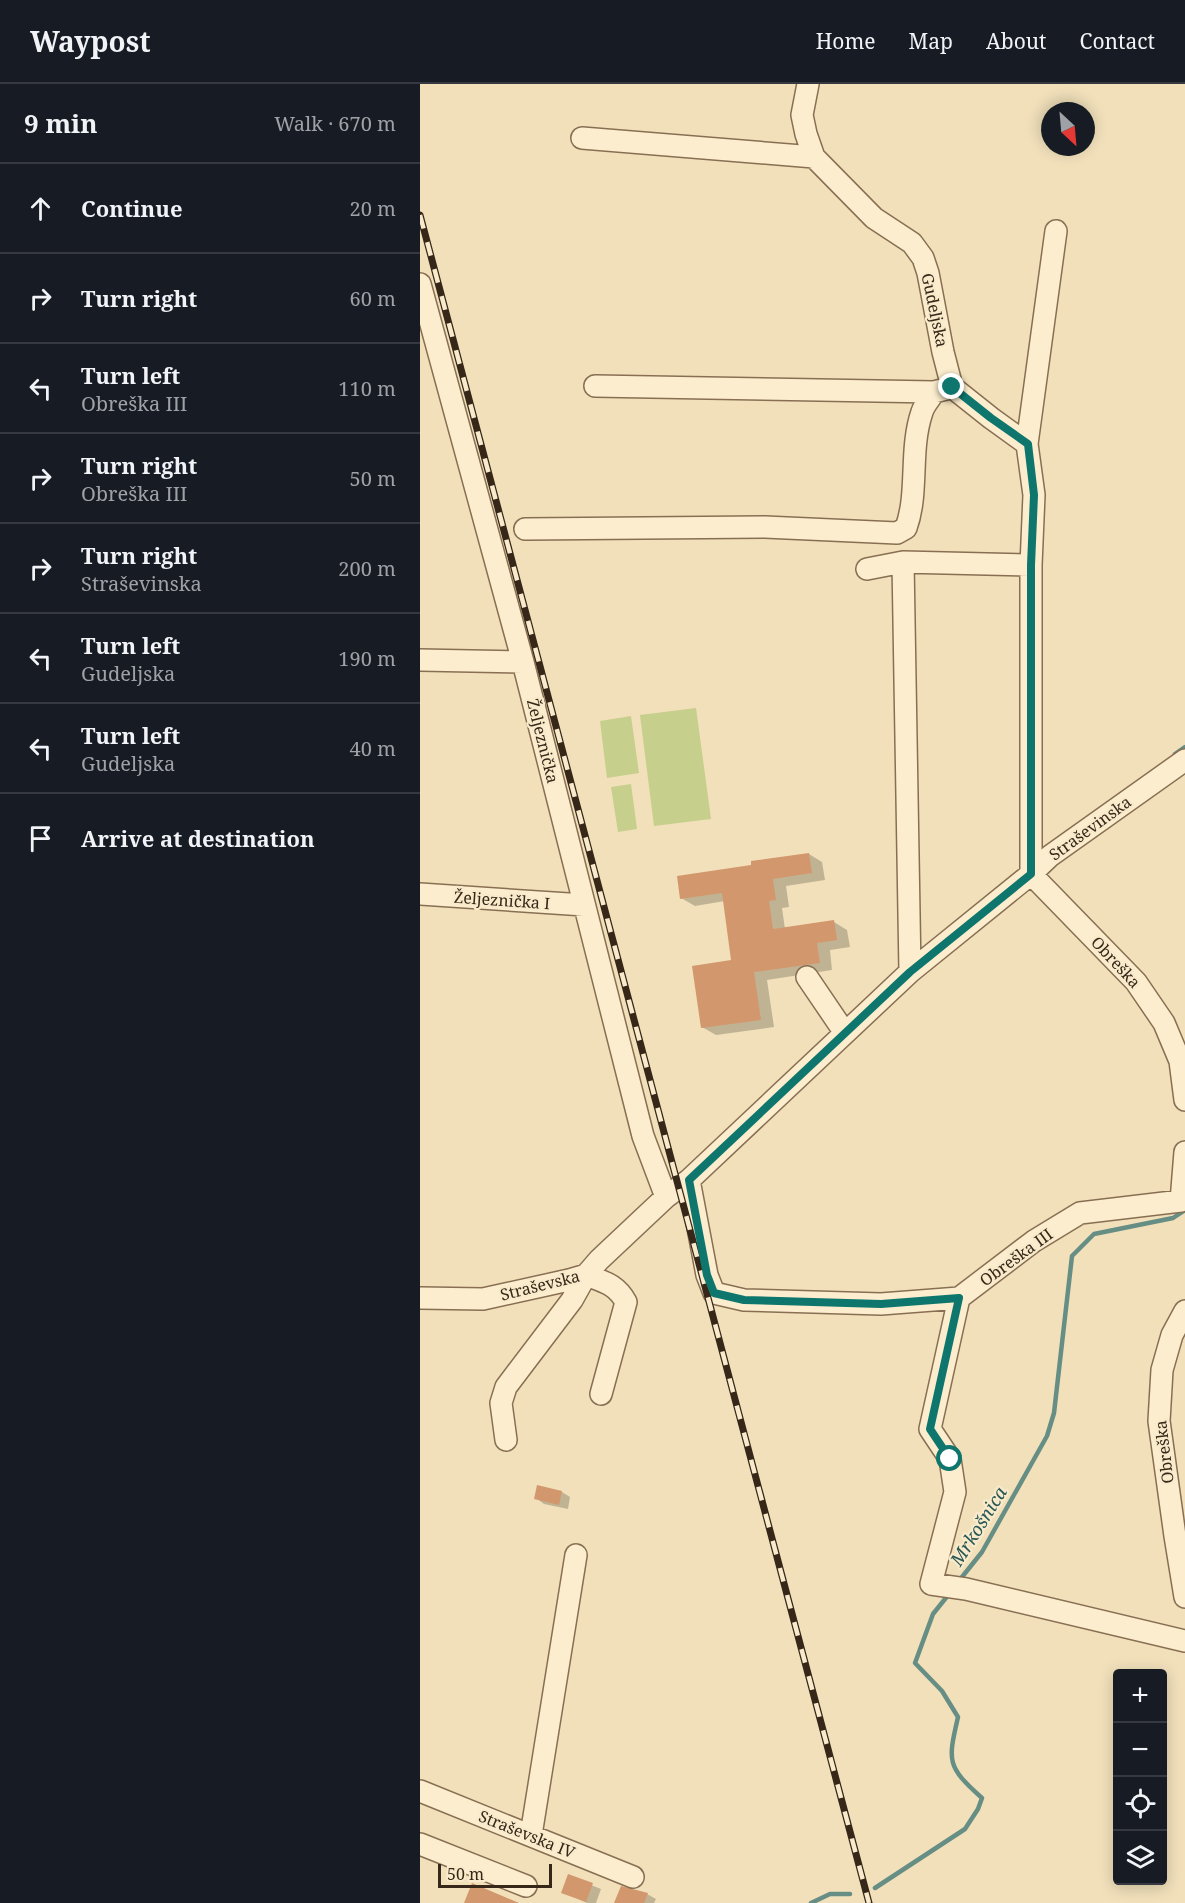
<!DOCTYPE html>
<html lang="en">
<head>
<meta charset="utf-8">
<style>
  :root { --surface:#171b24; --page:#20242c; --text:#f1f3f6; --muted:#9ea1a6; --line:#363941 }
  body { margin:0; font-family:"Noto Serif",serif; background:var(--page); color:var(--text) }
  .controls { position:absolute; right:18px; bottom:18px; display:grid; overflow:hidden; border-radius:6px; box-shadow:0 3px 15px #0003 }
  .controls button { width:54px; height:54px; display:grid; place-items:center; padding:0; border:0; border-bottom:2px solid var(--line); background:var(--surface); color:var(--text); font:30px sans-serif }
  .compass { position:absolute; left:621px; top:18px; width:54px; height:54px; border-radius:50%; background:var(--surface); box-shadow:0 3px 15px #0003; rotate:154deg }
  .scale { position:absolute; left:18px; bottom:15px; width:114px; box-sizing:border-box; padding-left:6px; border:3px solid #362719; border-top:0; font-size:16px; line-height:21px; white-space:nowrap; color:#362719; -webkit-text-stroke:4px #f8eaca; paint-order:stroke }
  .stop { position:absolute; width:18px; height:18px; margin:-14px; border:4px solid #0f766e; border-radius:50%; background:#fff }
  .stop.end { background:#0f766e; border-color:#fff; box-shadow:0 2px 6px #0008 }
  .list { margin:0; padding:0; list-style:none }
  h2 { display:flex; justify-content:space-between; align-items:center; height:78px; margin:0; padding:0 24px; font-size:26px }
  h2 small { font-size:20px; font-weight:400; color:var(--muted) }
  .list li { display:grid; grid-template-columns:39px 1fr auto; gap:18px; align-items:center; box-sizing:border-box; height:90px; padding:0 24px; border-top:2px solid var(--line) }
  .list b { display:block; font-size:22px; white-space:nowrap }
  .list p { margin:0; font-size:20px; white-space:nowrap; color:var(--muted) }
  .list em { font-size:20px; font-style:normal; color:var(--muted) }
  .icon { flex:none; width:33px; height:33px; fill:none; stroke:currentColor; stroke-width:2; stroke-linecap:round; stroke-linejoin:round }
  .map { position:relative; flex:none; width:765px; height:1819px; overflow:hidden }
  header { display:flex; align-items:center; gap:36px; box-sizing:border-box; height:84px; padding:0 30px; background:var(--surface); border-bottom:2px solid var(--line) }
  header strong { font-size:28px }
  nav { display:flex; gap:33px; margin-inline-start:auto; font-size:21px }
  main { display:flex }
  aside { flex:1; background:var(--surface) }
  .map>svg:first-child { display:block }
  .green { fill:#c7cf8d }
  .shadow { fill:#0003 }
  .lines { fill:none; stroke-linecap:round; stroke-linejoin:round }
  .stream { stroke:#668e84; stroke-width:4.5 }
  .building { fill:#d2976c }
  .minor-casing { stroke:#886f53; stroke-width:24 }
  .minor { stroke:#fbedcd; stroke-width:21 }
  .rail-casing { stroke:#362719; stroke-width:7 }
  .rail { stroke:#f8eaca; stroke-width:4.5; stroke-dasharray:14; stroke-linecap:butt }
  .route { stroke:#0f766e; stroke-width:8 }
  .labels { text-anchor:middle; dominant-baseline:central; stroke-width:4.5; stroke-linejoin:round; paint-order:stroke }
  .street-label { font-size:16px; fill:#362719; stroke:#f8eaca }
  .water-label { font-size:18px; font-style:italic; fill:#275754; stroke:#f8eaca }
</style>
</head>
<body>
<header>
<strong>Waypost</strong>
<nav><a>Home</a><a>Map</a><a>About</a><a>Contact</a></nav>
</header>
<main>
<aside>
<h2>9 min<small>Walk · 670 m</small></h2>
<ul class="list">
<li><svg class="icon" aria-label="ahead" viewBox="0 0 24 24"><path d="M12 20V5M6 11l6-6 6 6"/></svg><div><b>Continue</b></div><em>20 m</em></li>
<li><svg class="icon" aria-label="right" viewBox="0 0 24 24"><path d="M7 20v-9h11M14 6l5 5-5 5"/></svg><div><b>Turn right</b></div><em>60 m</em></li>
<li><svg class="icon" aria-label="left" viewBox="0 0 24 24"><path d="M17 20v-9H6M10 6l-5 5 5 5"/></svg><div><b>Turn left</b><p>Obreška III</p></div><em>110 m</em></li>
<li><svg class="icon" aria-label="right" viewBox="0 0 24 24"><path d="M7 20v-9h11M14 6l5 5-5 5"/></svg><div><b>Turn right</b><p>Obreška III</p></div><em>50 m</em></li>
<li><svg class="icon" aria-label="right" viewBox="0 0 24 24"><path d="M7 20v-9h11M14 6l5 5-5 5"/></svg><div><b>Turn right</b><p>Straševinska</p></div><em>200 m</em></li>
<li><svg class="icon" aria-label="left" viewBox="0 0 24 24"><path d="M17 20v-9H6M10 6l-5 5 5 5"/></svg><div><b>Turn left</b><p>Gudeljska</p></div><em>190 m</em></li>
<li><svg class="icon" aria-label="left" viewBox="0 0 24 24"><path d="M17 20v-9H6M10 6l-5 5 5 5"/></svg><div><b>Turn left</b><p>Gudeljska</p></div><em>40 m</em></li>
<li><svg class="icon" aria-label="arrive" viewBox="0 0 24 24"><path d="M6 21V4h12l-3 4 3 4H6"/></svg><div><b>Arrive at destination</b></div></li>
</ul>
</aside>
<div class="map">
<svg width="765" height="1819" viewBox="0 0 765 1819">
  <rect width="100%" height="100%" fill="#f1e0ba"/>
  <path class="green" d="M276,624L291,735L234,742L220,631Z
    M211,632L219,689L187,694L180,637Z
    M211,700L217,745L198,748L191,703Z"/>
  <path class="shadow" d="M389,770L402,778L405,796L366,802L369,823L362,824L365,845L414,838L427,846L430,863L410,866L412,886L347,896L354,943L296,951L282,943L313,877L305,817L275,822L261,814L333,782Z
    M142,1408L150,1413L148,1425L124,1420L116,1414Z
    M149,1792L181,1805L176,1819H167L143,1808Z
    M227,1810L236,1815L234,1819H196Z"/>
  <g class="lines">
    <path class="stream" d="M755,670L765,663
      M538,1498L562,1468L627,1352L634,1329L652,1172L674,1150L753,1134L765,1126
      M455,1804L545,1745L558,1725L562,1714C526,1682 528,1677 538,1633L522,1607L495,1579L513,1530L529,1510
      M391,1819L410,1810H430"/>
  </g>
  <path class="building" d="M389,769L392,789L353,795L356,816L349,817L353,845L414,836L417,856L397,859L400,879L334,888L341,936L281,944L272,882L311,876L302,809L260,815L257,792L331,781V777Z
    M117,1401L142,1407L139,1421L114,1415Z
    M148,1790L173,1799L166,1818L141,1809Z
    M52,1799L99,1819H44Z
    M201,1802L228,1809L224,1819H194Z"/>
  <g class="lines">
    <g class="minor-casing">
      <path id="minor" d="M388,0L382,31L386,50L394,73L454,134L492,159L503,174L508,189L523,268L532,303L571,334L607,360L614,411L611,481V790L716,898L744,939L760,977L765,1016
        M162,54L394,73
        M0,200L103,578L223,1052L246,1113
        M175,302L514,308L526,305
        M607,360L636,147
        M105,445L345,443L477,449L486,444C499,408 489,366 502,328C504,321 510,315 514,308
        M483,478L490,888
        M447,485L483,478L611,481
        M0,576L103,578
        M0,810L164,821
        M387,893L425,949
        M269,1096L287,1191L294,1209L324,1216L461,1220L539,1214L614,1157L660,1129L761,1117
        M761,1117L765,1068
        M0,1214L63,1215L149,1196L166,1191L179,1176L246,1113L269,1096L490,888L611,790L630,772L765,676
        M539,1214L510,1345L530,1375L535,1408L511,1500L546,1505L765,1557
        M765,1227L752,1251L742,1286L739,1337L755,1452L765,1513
        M86,1356L81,1319L86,1303L152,1216L166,1191C184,1198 196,1200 206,1218L181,1310
        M0,1707L213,1793
        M111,1751L156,1471
        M0,1760L106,1802"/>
    </g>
    <use href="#minor" class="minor"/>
    <g class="rail-casing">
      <path id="rail" d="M0,131L449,1819"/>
    </g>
    <use href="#rail" class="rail"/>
  </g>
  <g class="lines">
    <path class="route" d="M530,1375L510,1345L539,1214L461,1220L324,1216L294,1209L287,1191L269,1096L490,888L611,790V481L614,411L608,360L571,334L532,303"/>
  </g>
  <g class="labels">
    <g class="street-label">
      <text transform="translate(515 226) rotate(78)">Gudeljska</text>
      <text transform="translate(123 657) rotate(76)">Željeznička</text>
      <text transform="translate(670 744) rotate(-36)">Straševinska</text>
      <text transform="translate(82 816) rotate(4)">Željeznička I</text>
      <text transform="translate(696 878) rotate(47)">Obreška</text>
      <text transform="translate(596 1173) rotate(-36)">Obreška III</text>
      <text transform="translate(120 1201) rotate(-14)">Straševska</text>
      <text transform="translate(744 1368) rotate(-97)">Obreška</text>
      <text transform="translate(107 1750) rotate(22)">Straševska IV</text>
    </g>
    <g class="water-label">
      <text transform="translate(558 1442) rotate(-58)">Mrkošnica</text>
    </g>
  </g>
</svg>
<div class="controls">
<button>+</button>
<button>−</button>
<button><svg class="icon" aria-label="locate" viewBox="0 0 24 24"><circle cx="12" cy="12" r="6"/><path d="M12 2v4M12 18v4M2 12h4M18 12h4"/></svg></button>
<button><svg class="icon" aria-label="layers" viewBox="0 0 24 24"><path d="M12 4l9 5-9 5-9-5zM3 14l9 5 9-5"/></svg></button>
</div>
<svg class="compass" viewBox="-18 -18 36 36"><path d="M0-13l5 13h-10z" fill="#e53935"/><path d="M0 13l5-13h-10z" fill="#9ea1a6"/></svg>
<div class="scale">50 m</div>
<div class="stop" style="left:530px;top:1375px"></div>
<div class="stop end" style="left:532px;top:303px"></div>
</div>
</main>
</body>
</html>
